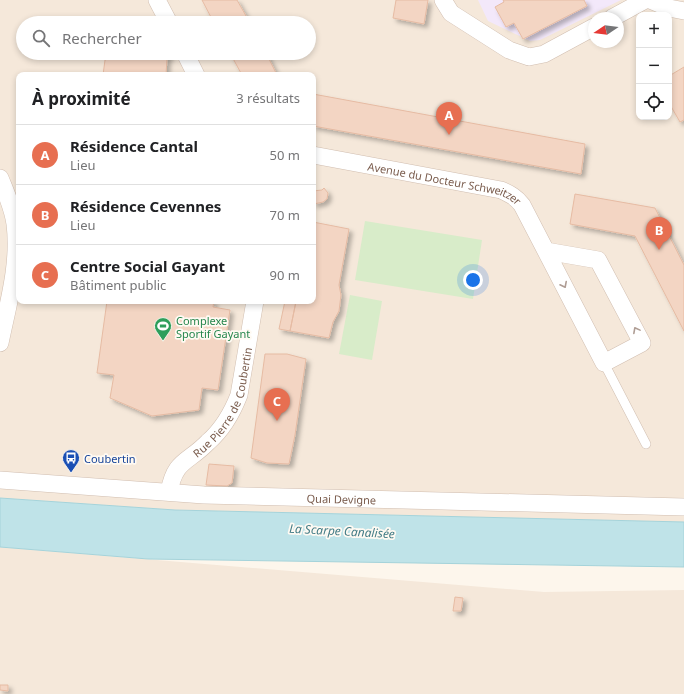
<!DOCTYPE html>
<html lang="fr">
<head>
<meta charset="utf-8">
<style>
  :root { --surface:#fff; --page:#f6f6f6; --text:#202124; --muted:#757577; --line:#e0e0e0; --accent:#e76f51 }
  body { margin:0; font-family:"Noto Sans",sans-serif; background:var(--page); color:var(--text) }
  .controls { position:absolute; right:12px; top:12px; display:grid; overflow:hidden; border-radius:8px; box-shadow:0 2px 6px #0003 }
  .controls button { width:36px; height:36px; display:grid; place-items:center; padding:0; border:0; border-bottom:1px solid var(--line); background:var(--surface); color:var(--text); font:20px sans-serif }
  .compass { position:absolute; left:588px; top:12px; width:36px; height:36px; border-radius:50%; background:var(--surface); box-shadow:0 2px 6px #0003; rotate:257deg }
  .you { position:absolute; left:473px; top:280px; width:14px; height:14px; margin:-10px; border:3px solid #fff; border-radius:50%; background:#1a73e8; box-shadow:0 0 0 6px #1a73e833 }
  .badge { display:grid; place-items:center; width:26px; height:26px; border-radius:50%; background:var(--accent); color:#fff; font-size:13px; font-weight:700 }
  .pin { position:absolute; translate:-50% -33px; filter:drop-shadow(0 1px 2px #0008) }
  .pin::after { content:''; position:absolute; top:21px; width:14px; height:12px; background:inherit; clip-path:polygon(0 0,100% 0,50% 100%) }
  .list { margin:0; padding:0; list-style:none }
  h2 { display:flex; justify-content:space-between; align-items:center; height:52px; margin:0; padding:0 16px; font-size:17px }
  h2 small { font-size:13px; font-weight:400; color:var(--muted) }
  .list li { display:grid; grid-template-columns:26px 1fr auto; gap:12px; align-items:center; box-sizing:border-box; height:60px; padding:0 16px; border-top:1px solid var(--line) }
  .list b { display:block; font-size:15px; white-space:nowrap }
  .list p { margin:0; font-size:13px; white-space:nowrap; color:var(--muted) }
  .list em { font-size:13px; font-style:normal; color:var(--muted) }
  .icon { flex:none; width:22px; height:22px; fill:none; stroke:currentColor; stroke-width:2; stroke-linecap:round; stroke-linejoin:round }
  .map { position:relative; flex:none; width:684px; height:694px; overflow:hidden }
  .search { position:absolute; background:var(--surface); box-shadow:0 2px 6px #0003; left:16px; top:16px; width:300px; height:44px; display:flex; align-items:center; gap:10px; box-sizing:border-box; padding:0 14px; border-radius:22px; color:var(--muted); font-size:15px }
  .panel { position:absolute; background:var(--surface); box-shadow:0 2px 6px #0003; left:16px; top:72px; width:300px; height:232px; border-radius:8px }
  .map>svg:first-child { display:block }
  .residential { fill:#f5e8da; fill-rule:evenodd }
  .education { fill:#f3e8fa }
  .green { fill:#d8ecc9 }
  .water { fill:#bfe3e8; stroke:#a5d3da }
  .building { fill:#f3d5c3; stroke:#e6bba3; filter:url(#shadow) }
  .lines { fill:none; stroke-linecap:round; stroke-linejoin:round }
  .service-casing { stroke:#d1beb0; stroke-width:10 }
  .minor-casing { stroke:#d1beb0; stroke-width:18 }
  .service { stroke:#fff; stroke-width:9 }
  .minor { stroke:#fff; stroke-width:17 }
  .oneway { stroke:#af9d94 }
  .labels { text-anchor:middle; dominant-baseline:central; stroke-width:3.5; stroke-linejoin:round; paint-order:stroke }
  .street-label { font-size:11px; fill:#7a5c4d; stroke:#fffaf3 }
  .leisure-label { font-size:11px; fill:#27864d; stroke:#fffaf3; text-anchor:start }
  .transit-label { font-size:11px; fill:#164399; stroke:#fffaf3; text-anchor:start }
  .water-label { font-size:12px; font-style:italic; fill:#437c86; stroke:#fffaf3 }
</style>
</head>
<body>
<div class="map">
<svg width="684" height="694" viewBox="0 0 684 694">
  <defs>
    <filter id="shadow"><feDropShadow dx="3.5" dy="3.5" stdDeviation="2" flood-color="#0004"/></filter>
  </defs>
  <rect width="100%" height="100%" fill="#fdf6ec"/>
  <path class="residential" d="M0,0H684V522L175,510L0,498ZM639,15H669V117H639ZM594,18H618V42H594ZM23,23H309V53H23ZM19,75H313V301H19Z
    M0,547L544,592L684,590V694H0Z"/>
  <path class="education" d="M478,0H621L540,40L530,41L488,21Z"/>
  <path class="green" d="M365,221L482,240L473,299L355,280Z
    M350,295L382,301L372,360L339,354Z"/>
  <path class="water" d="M0,498L175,510L684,522V567L148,559L0,547Z"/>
  <path class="building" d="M202,0H237L250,23H214Z
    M396,0H428L424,24L393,18Z
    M503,0H584L587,6L523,39L514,23L506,27L495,7L504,2Z
    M119,53H166L171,56L167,58L166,75H103L105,60Z
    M230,53H266L277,75H242Z
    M684,67V120L680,122L669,103V76Z
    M313,94L585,144L581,174L313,126Z
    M324,188L328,193L327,199L323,202L314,204L313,191L322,190Z
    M575,194L655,208L684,265V331L635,236L570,224Z
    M313,222L349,229L339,285L341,295L339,311L333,322L329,338L290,331L296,301H313Z
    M107,301H214L213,307L230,310L218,390L202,388L199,410L152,416L110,398L114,375L97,373Z
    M285,301L296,302L290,331L279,329Z
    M265,354H287L306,359L295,435L289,464L267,463L251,458Z
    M209,464L234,466L232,483L227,486L206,485Z
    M455,597L463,598L461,611H453Z
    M0,685H8V691L0,690Z"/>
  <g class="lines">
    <g class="service-casing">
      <path id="service" d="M604,363L646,444"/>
    </g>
    <g class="minor-casing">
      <g id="minor">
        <path d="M157,0L169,23"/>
        <path d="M443,0L451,13L509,50L529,57L544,54L594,27"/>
        <path d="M650,0L669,8L684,11"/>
        <path d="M612,18L645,0"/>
        <path d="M185,53L196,75"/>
        <path id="s1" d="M313,155L501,190C510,194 516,197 522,205L604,363L642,343L598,260L546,251"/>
        <path d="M0,178C6,193 13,208 15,224C20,264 8,304 0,343"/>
        <path id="s2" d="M0,480L204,495L684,507"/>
        <path id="s3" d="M169,492C175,459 188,463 208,442C223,429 232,413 239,395L255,301"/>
      </g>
    </g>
    <use href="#service" class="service"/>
    <use href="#minor" class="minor"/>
  </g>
  <defs><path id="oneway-chevron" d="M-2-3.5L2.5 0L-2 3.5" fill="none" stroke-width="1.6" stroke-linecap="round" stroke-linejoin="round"/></defs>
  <g class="oneway">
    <use href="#oneway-chevron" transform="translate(564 285) rotate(63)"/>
    <use href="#oneway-chevron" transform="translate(636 330) rotate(-118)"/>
  </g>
  <defs>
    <g id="stadium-pin" transform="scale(0.9)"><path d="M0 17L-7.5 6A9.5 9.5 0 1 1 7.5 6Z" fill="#2e9e5b" stroke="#fffaf3"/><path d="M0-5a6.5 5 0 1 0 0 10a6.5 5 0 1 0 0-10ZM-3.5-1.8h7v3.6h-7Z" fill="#fff"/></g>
    <g id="bus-pin" transform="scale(0.9)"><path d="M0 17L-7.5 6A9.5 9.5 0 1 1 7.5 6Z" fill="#1a4fb4" stroke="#fffaf3"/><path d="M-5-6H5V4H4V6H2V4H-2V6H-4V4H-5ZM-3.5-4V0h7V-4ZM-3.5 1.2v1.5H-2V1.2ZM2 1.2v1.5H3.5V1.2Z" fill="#fff"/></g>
  </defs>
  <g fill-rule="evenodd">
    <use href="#stadium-pin" x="163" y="326"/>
    <use href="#bus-pin" x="71" y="458"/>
  </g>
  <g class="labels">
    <g class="street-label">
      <text stroke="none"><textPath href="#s1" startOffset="135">Avenue du Docteur Schweitzer</textPath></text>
      <text stroke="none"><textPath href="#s3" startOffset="109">Rue Pierre de Coubertin</textPath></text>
      <text stroke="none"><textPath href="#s2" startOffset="342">Quai Devigne</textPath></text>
    </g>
    <g class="leisure-label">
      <text x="176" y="320">Complexe<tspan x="176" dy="13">Sportif Gayant</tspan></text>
    </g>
    <g class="transit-label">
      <text x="84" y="458">Coubertin</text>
    </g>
    <g class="water-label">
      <text transform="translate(342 531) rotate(3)">La Scarpe Canalisée</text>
    </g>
  </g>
</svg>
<div class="controls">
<button>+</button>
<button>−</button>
<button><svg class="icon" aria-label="locate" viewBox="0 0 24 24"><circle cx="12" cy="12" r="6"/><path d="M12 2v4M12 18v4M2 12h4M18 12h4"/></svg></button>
</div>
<svg class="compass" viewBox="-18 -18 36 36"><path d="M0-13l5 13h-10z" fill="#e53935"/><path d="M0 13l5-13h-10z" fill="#757577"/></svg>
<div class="you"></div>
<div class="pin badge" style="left:449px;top:135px">A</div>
<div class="pin badge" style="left:659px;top:250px">B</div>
<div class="pin badge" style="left:277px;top:421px">C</div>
<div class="search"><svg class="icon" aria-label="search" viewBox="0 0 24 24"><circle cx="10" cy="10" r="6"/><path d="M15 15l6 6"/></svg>Rechercher</div>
<section class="panel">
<h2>À proximité<small>3 résultats</small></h2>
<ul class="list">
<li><span class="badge">A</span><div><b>Résidence Cantal</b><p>Lieu</p></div><em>50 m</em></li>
<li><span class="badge">B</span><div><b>Résidence Cevennes</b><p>Lieu</p></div><em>70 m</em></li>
<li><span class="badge">C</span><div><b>Centre Social Gayant</b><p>Bâtiment public</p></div><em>90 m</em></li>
</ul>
</section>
</div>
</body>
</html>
